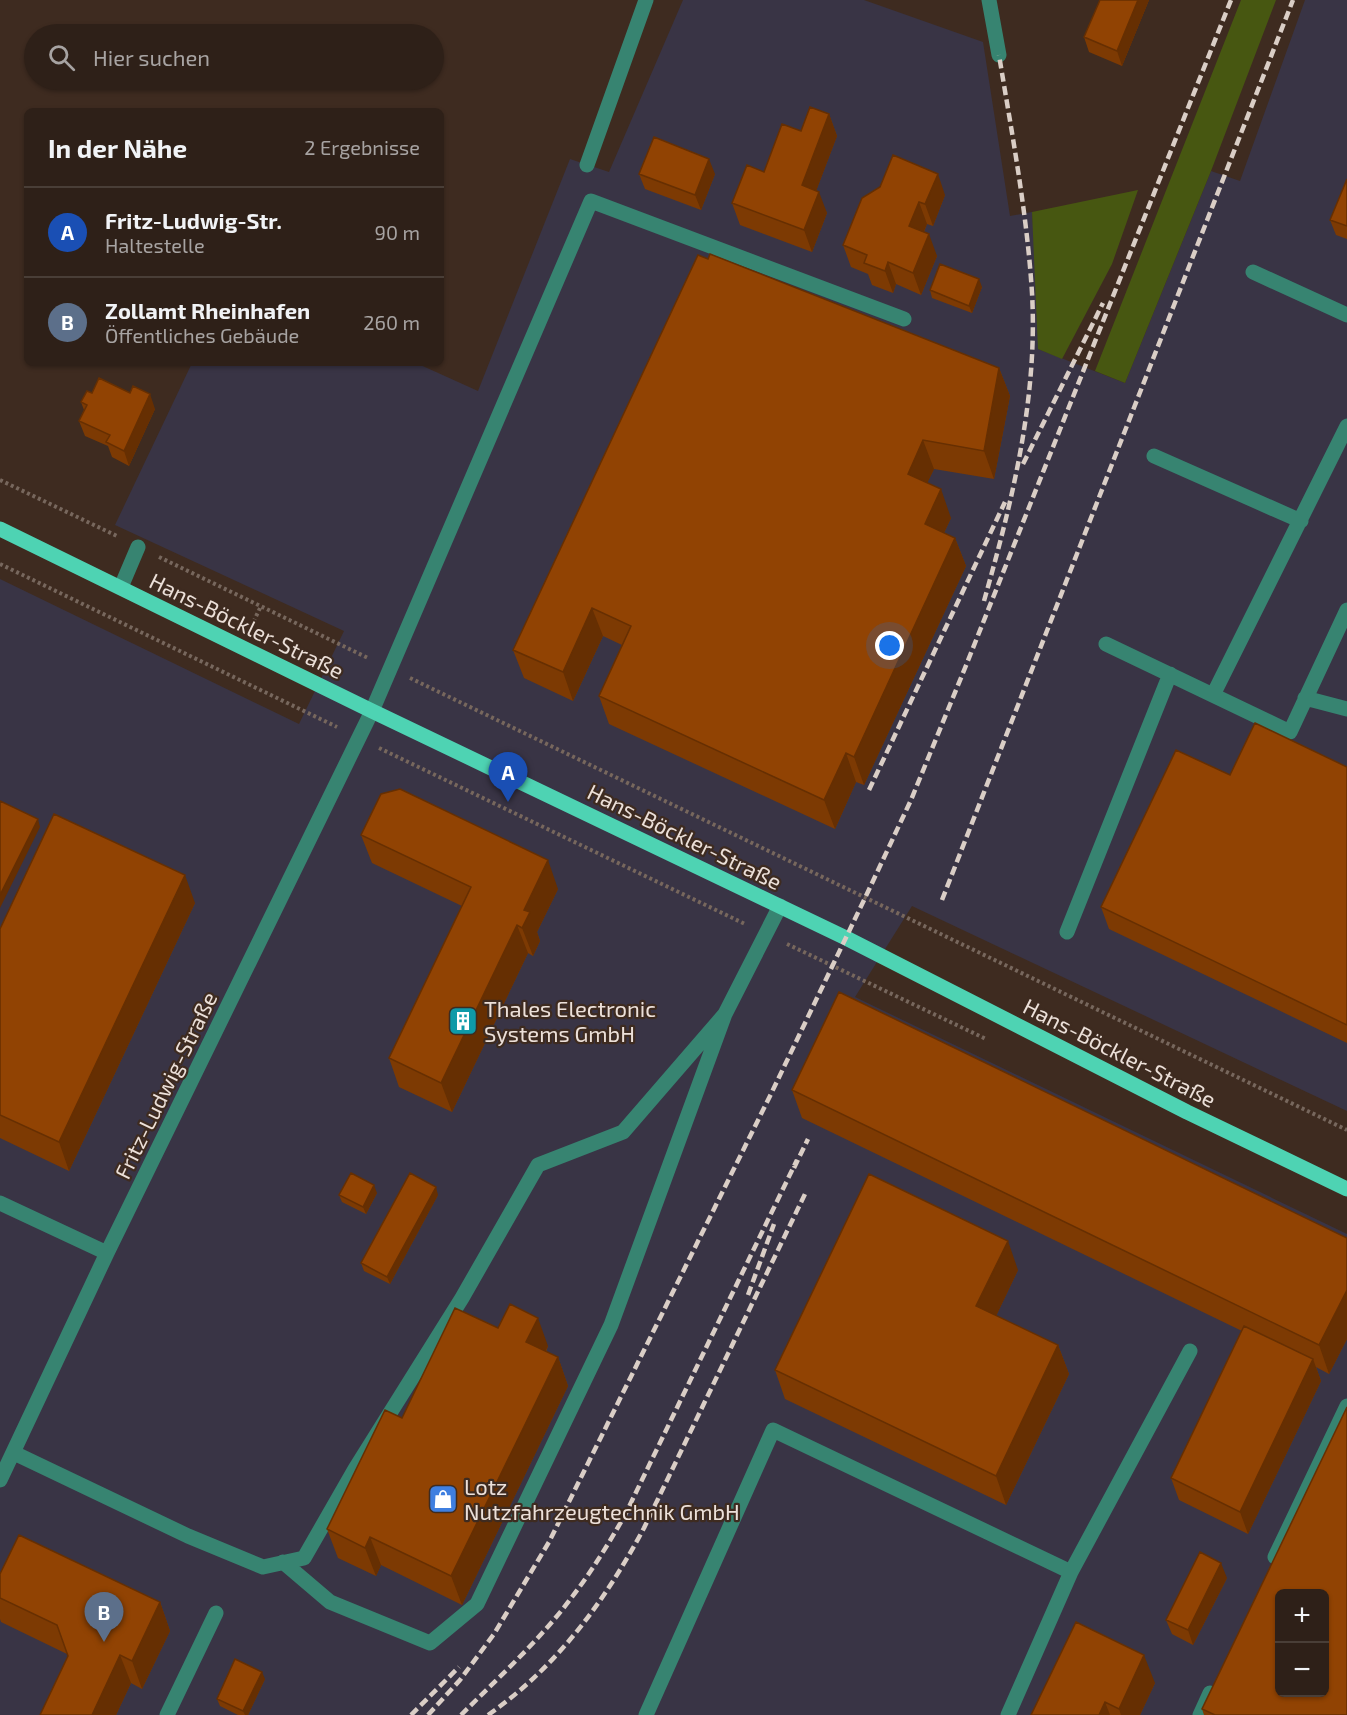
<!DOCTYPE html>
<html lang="de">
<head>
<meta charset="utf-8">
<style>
  :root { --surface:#2e2018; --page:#362821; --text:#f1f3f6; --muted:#a7a3a2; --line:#493e37; --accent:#eca93b }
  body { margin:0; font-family:"Exo 2",sans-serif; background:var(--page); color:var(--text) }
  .controls { position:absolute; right:18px; bottom:18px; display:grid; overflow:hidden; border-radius:9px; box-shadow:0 2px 4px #0004 }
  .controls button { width:54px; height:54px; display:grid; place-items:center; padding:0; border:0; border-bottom:2px solid var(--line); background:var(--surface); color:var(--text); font:30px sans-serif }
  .you { position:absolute; left:890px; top:646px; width:21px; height:21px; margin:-15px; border:4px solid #fff; border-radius:50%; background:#1a73e8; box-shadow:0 0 0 9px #1a73e833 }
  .badge { display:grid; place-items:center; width:39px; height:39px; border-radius:50%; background:var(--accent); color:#fff; font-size:20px; font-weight:700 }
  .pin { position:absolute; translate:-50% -50px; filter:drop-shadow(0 2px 3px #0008) }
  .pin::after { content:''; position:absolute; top:32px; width:21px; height:18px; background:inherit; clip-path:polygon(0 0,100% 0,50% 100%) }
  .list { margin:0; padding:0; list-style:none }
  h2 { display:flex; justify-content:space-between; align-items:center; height:78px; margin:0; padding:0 24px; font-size:26px }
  h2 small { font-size:20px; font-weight:400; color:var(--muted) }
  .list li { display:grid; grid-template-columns:39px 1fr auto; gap:18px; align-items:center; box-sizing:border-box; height:90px; padding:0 24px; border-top:2px solid var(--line) }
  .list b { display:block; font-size:22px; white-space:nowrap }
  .list p { margin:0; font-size:20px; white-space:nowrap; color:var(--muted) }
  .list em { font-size:20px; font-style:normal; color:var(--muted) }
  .icon { flex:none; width:33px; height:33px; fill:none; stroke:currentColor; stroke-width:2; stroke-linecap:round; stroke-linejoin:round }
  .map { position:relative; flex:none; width:1347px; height:1715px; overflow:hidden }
  .search { position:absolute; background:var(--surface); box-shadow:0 2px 4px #0004; left:24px; top:24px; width:420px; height:66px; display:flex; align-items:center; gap:15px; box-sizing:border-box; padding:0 21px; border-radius:33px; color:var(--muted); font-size:22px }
  .panel { position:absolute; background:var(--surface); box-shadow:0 2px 4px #0004; left:24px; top:108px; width:420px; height:258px; border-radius:9px }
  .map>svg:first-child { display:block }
  .industrial { fill:#393445; fill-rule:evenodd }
  .green { fill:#475711 }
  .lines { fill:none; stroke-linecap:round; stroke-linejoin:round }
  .path { stroke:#77675d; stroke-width:4; stroke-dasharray:3 3; stroke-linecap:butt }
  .minor { stroke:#378471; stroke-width:15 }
  .major { stroke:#4ed3b3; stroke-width:15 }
  .rail { stroke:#dacec6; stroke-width:4.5; stroke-dasharray:9 4.5; stroke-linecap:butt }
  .wall { fill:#7d3a03 }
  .shaded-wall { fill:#662f02 }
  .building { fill:#914303; stroke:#662f02; stroke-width:1.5; fill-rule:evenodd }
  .labels { text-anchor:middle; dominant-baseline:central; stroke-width:4.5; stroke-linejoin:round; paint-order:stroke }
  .street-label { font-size:22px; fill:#ece0d9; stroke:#3e2b20 }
  .poi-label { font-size:22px; fill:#ece0d9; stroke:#3e2b20; text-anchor:start }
</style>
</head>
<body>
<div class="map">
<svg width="1347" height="1715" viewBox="0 0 1347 1715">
  <rect width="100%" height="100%" fill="#3e2b20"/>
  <path class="industrial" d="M683,0H864L983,42L1010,216L1032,212L1038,291V349L1125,383L1211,171L1240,181L1305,0H1347V1111L912,906L855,997L1347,1234V1715H0V579L299,724L344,631L115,525L192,363H416L478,391L570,159L609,172ZM1280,1594H1324V1692H1280Z"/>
  <path class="green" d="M1241,0H1276L1211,171L1125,383L1095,371Z
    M1138,190L1112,264L1062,359L1038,349L1032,212Z"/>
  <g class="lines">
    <path class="path" d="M0,480L117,536
      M159,557L368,658
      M0,564L337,727
      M251,627L261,606
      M410,678L1347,1130
      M379,748L745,924
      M787,944L986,1039"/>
    <path class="minor" d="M989,0L999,55
      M587,165L646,0
      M1253,272L1347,315
      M1154,456L1301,521
      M121,587L138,547
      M1106,644L1290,732L1347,610
      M1213,695L1347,426
      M1305,698L1347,709
      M1067,932L1170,674
      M0,1203L107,1253
      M14,1453L188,1536L263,1567L304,1558L355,1469L462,1298L538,1165L623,1132L725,1014
      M0,1480L107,1253L372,711L591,201L904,319
      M1275,1557L1347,1406
      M283,1562L330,1602L430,1643L477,1604L611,1325L725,1014L780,906
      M1071,1572L1190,1351
      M167,1715L216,1613
      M646,1715L773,1430L1071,1572L1008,1715
      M1200,1715L1210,1693"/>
    <path class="major" d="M0,529L372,711L846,938L1187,1112L1347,1189"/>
    <path class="rail" d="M1023,464L1103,303
      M984,601C1012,502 1038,398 1032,293C1027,213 1012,134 999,55
      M869,790L1005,502
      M942,900L1293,0
      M794,1168L808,1139
      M748,1295L774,1224
      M411,1715L459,1667
      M428,1715L460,1680L494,1634L549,1542L770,1096L865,898L911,800L965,668L1231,0
      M461,1715C499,1677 540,1640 572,1597C592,1571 609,1543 625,1515L797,1160
      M488,1715C557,1667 605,1601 644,1528L805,1194"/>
  </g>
  <path class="wall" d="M1100,0H1149L1122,66L1089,52L1084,37Z
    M829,114L837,136L816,191L827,213L812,252L740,225L732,203L764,172L801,131Z
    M639,174H715L701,210L645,189Z
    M1347,179V239L1336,235L1330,220Z
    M945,195L933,226L927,224L924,232L937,256L921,295L896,284L893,293L872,285L868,274L851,267L843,245L862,198Z
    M708,259L999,368L1010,396L994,479L934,469L927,483L951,518L944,533L955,538L966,566L864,785L856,782L835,829L609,724L599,696L622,645L603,636L573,701L524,678L513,650Z
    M982,287L972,313L932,298L930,290Z
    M92,393L155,409L129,466L112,457L108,446L85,436L79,421L84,410L81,402Z
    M1347,767V1043L1109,929L1101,907L1230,775Z
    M361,835L558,889L537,932L540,941L533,956L528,953L452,1112L399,1087L389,1058L462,906L372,863Z
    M195,903L69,1171L0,1138V929Z
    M792,1090L1347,1238V1339L1329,1374L1316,1367L1321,1381L1248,1534L1179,1500L1171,1478L1242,1331L802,1118Z
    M377,1193L366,1214L342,1202L339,1195Z
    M438,1195L390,1284L364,1271L361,1263Z
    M1018,1270L996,1316L1058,1345L1069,1374L1006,1505L785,1399L775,1370Z
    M498,1328L548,1346L546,1352L558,1357L568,1386L462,1605L381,1565L376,1576L338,1558L327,1529L402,1418Z
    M0,1574L160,1602L170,1631L142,1689L131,1683L116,1715H40L68,1656L67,1654L1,1622L0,1619Z
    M1227,1578L1193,1645L1172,1634L1166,1620Z
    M265,1679L248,1715H238L220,1706L217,1699Z
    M1155,1683L1140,1715H1031Z
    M1202,1709L1347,1715H1204Z"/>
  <path class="shaded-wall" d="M1138,0H1149L1122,66L1117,51Z
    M829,114L837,136L810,207L802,185Z
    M709,159L715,174L701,210L695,195Z
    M938,174L945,195L933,226L925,204Z
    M819,192L827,213L812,252L804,230Z
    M919,202L927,224L917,248L909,226Z
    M929,234L937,256L921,295L913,273Z
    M888,262L896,284L893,293L885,271Z
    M979,279L982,287L972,313L969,306Z
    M999,368L1010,396L994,479L984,451Z
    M150,394L155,409L129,466L124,451Z
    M923,440L934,469L918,502L908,474Z
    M941,489L951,518L935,552L925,524Z
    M955,538L966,566L864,785L854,757Z
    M592,608L603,636L573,701L563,672Z
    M846,753L856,782L835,829L824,800Z
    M38,819L40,827L0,908V895Z
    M548,860L558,889L537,932L540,941L533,956L522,928L524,910Z
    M185,875L195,903L69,1171L59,1142Z
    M517,925L528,953L452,1112L441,1083Z
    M374,1185L377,1193L366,1214L363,1207Z
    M436,1187L438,1195L390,1284L387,1277Z
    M1008,1241L1018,1270L987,1335L976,1306Z
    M1347,1290V1339L1329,1374L1319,1345Z
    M538,1318L548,1346L536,1370L526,1342Z
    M1058,1345L1069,1374L1006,1505L996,1476Z
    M558,1357L568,1386L462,1605L451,1576Z
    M1313,1359L1321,1381L1248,1534L1240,1512Z
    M370,1537L381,1565L376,1576L365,1548Z
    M1221,1563L1227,1578L1193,1645L1188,1630Z
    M160,1602L170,1631L142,1689L132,1661Z
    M120,1655L131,1683L116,1715H92Z
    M1144,1655L1155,1683L1140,1715H1121L1119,1709Z
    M262,1672L265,1679L248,1715H245L243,1711Z
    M1105,1702L1110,1715H1099Z"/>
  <path class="building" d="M1100,0H1138L1117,51L1084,37Z
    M810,107L829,114L802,185L819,192L804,230L732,203L747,165L764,172L782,124L801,131Z
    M654,137L709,159L695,195L639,174Z
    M893,155L938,174L925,204L919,202L909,226L929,234L913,273L888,262L885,271L864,263L867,255L843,245L862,198L880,187Z
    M1347,179V226L1330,220Z
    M710,254L999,368L984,451L923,440L908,474L941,489L925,524L955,538L854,757L846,753L824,800L599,696L631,626L592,608L563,672L513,650L698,255L708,259Z
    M940,264L979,279L969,306L930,290Z
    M99,378L130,393L133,386L150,394L124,451L106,442L110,435L79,421L87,405L81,402L87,391L92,393Z
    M1255,723L1347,767V1025L1101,907L1176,750L1230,775Z
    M400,789L548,860L524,910L530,912L522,928L517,925L441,1083L389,1058L471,887L361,835L381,794Z
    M0,801L38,819L0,895Z
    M54,814L185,875L59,1142L0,1115V929Z
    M839,992L1347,1238V1290L1319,1345L792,1090Z
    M351,1173L374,1185L363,1207L339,1195Z
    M410,1173L436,1187L387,1277L361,1263Z
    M869,1174L1008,1241L976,1306L1058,1345L996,1476L775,1370Z
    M510,1304L538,1318L526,1342L558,1357L451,1576L370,1537L365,1548L327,1529L385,1410L402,1418L455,1308L498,1328Z
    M1244,1326L1313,1359L1240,1512L1171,1478Z
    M1347,1407V1715H1215L1202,1709ZM1280,1593H1324V1692H1280Z
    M19,1535L160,1602L132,1661L120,1655L92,1715H40L68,1656L57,1625L0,1598V1574Z
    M1200,1552L1221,1563L1188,1630L1166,1620Z
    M1076,1622L1144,1655L1119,1709L1105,1702L1099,1715H1031Z
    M235,1659L262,1672L243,1711L217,1699Z"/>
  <defs>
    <g id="building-square" transform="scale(1.5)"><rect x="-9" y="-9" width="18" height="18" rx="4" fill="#0f9aa8" stroke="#3e2b20"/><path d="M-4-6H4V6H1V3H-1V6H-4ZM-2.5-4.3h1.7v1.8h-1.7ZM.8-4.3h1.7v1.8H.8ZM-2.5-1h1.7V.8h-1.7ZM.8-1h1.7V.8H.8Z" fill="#fff"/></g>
    <g id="shop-square" transform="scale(1.5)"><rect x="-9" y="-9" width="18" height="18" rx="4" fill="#3f7fe0" stroke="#3e2b20"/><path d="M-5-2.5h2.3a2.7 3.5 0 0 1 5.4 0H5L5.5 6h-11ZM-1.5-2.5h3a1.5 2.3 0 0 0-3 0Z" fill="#fff"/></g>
  </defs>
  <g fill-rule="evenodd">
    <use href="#building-square" x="463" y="1021"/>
    <use href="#shop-square" x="443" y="1499"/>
  </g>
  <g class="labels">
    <g class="street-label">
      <text transform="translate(247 625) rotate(26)">Hans-Böckler-Straße</text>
      <text transform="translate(685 836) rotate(26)">Hans-Böckler-Straße</text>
      <text transform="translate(1120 1052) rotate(27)">Hans-Böckler-Straße</text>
      <text transform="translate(165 1085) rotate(-64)">Fritz-Ludwig-Straße</text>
    </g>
    <g class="poi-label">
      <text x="484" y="1008">Thales Electronic<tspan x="484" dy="25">Systems GmbH</tspan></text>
      <text x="464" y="1486">Lotz<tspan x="464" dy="25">Nutzfahrzeugtechnik GmbH</tspan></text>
    </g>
  </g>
</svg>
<div class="controls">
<button>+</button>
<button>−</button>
</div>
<div class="you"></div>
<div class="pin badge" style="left:508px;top:802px;background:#1a4fb4">A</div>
<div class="pin badge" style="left:104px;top:1642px;background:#5c6f8a">B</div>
<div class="search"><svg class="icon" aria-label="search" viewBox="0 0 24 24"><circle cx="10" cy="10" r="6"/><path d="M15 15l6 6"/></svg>Hier suchen</div>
<section class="panel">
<h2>In der Nähe<small>2 Ergebnisse</small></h2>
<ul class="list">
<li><span class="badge" style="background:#1a4fb4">A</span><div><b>Fritz-Ludwig-Str.</b><p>Haltestelle</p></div><em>90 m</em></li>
<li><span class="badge" style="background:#5c6f8a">B</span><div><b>Zollamt Rheinhafen</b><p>Öffentliches Gebäude</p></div><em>260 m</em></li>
</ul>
</section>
</div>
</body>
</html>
